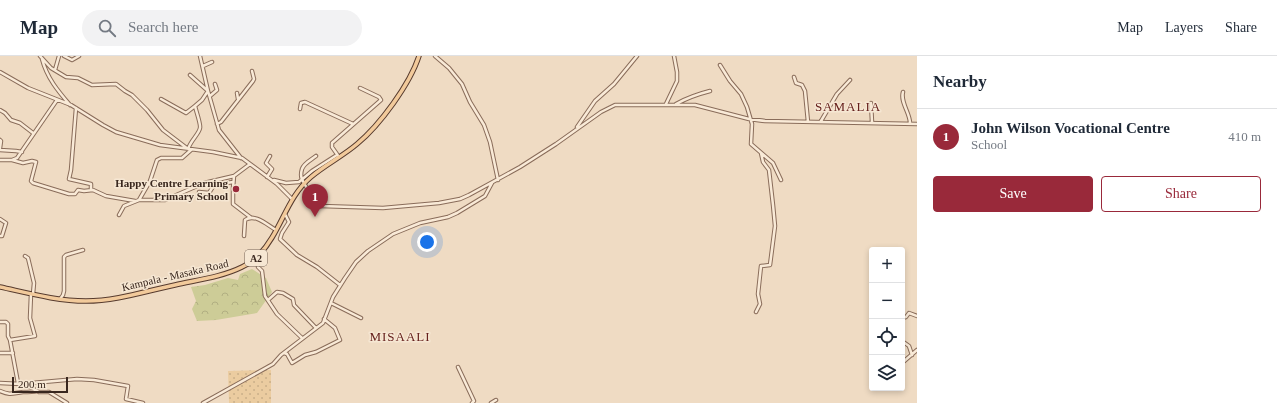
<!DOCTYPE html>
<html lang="en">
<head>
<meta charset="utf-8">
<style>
  :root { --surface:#fff; --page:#f2f2f3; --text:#1f2937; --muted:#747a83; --line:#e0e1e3; --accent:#99293a }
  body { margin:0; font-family:"Times New Roman",serif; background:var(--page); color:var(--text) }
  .controls { position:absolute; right:12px; bottom:12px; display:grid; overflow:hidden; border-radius:4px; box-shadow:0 2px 6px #0003 }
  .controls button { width:36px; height:36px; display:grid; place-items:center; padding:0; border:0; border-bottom:1px solid var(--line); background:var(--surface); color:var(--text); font:20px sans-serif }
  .scale { position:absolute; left:12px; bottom:10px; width:56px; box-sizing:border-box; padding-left:4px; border:2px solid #39271e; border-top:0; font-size:11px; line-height:14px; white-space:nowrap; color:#39271e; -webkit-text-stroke:3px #f6e7d3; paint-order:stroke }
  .you { position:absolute; left:427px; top:186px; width:14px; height:14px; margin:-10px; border:3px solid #fff; border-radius:50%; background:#1a73e8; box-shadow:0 0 0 6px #1a73e833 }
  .badge { display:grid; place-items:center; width:26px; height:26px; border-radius:50%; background:var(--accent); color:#fff; font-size:13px; font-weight:700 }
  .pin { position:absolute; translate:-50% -33px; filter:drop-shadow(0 1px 2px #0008) }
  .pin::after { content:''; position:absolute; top:21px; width:14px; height:12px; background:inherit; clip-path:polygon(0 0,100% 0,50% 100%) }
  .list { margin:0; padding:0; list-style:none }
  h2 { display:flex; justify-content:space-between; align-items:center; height:52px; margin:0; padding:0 16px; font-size:17px }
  h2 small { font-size:13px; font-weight:400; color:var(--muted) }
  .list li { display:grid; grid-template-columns:26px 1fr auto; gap:12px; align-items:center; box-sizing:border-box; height:56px; padding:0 16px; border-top:1px solid var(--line) }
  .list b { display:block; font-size:15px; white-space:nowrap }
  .list p { margin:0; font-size:13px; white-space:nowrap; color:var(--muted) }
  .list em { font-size:13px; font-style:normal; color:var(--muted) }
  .actions { display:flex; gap:8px; padding:12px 16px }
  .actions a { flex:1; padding:9px 0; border:1px solid var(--accent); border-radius:4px; text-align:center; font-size:14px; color:var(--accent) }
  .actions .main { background:var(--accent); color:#fff }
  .icon { flex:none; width:22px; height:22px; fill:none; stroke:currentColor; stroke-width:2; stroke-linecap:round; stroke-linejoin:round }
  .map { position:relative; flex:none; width:917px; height:347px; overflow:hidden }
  header { display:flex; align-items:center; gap:24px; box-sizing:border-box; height:56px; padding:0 20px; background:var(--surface); border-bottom:1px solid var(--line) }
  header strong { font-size:19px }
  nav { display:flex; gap:22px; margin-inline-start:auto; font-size:14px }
  .search { width:280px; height:36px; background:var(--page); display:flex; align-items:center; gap:10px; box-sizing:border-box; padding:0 14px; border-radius:22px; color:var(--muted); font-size:15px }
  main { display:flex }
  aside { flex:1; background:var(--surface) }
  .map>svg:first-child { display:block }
  .forest { fill:url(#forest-crowns) }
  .sand { fill:url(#sand-dots) }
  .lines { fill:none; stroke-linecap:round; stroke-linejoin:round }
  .minor-casing { stroke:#896c5a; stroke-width:4.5 }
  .major-casing { stroke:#573b2e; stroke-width:5.5 }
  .minor { stroke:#f9ead7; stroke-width:2.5 }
  .major { stroke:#f2ca9b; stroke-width:3.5 }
  .poi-dot { fill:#99293a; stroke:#f6e7d3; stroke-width:1.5 }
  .labels { text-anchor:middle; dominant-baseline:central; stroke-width:3; stroke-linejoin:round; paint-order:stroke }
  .shield { fill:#f6e7d3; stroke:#726154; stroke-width:1 }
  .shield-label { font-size:10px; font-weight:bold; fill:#39271e }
  .poi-label { font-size:11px; font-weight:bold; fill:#39271e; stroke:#f6e7d3; text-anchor:end }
  .street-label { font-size:11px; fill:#39271e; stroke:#f6e7d3 }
  .quarter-label { font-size:13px; letter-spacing:1px; fill:#66211d; stroke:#f6e7d3 }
</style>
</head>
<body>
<header>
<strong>Map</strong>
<div class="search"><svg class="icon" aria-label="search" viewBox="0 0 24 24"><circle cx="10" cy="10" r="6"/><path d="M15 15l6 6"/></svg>Search here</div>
<nav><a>Map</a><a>Layers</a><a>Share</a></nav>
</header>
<main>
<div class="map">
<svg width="917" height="347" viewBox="0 0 917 347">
  <defs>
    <pattern id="forest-crowns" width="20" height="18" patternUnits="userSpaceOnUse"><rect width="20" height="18" fill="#cdcc97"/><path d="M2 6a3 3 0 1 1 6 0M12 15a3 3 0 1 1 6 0" fill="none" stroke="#b1af82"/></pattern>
    <pattern id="sand-dots" width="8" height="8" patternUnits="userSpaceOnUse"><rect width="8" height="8" fill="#ebcca0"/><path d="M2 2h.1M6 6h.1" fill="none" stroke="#caaf89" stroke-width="1.8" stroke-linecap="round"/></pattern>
  </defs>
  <rect width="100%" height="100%" fill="#efdbc3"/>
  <path class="forest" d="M252,213L266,222L272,236L257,257L216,264L197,265L192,253L196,245L191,231L205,229L228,222L238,224L240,218Z"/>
  <path class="sand" d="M271,314V347H229L228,315Z"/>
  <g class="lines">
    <g class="minor-casing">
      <path id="minor" d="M40,0L51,12L66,21L78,22L92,29L116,28L125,35L132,39L147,54L163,74L188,93C191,84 199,78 200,72C201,68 196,55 195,50L202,44L208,35L190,19
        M64,0L72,4L79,0
        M200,0L208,35L219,74L241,102
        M435,0L449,12L462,28L470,46L484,69L490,86L498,124
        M42,3C47,22 58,35 70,49
        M720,9L730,25L741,38L747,51L752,68L751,88L773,107L781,124
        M203,10L212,6
        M55,14L59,0
        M0,16L28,32L71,49L103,69L116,76L160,89L213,96L242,102L277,128L292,143
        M794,21L796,27L802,29L805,35L808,66
        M903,36C900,46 910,57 910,67
        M237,37L238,43
        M210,40L217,34L215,28
        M161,43L186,57L195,50
        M871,47L872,66
        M666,48L677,25V16L674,0
        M676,48C687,42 698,38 710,35
        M76,52L71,114L69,123L91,128V134
        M300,53L301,47L305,46L353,68
        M0,54L5,57L11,64L20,67L33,77
        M821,65L837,38L850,24
        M217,68L221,66L253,25L254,23L252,15
        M577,71L595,45L614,28L637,0
        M0,84L1,85L0,92
        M0,94L16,95L22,96
        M316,100C311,104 304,107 302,113C299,123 304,126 308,134C311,142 312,148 321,150L383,152L439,147L460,143L469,139L520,111L556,88L601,56L615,49H695L749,63L765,65L917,68
        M339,101L332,91V87L381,44L379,41L360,32
        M0,104H12L17,102L57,44
        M12,104L23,107L32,105L36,106L31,125L33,127L69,138H75L78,134L84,135L93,134L106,140L135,145
        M234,120L233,132V148L250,161
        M267,121L272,113L266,107L270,100
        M274,124L286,127L299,126L312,115L337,99
        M199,136L209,137L214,129L233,126
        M139,144H165L204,127L234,120L250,108
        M285,158L289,166L282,177L280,183L297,199L317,211L340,229
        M119,159L124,150L139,144L150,125L157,104L161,102H182L191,94
        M0,163L6,167L2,180H0
        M244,180L245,164C255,157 267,169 276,174
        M263,194L258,208V211L262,215L265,240L277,258L302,282
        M25,200L28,202L34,227L33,238
        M60,243L63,239L64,235V201L66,199L83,194
        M268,244L277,236L283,237L293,243L294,249L316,272
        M331,247L361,262
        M756,256L760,248L758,238L761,210L770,209L775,170L773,149L769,114L763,106L761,97
        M902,262L906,261L909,257L917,260
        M0,266H6L8,268V280L10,284
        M902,285L909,290L912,299
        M0,297H13
        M284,297L287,298L292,307L305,299L316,296L340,284L335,272L324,263
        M902,307L917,294
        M458,311L474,345L472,347
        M0,327L21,328L77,323L94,324L128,330L126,343L143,347
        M18,327L10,284L35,280L30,262L31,238
        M25,328L39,336H49L67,347
        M0,335C11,340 13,337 23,336C28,336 33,336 37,335
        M203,347L273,308L281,299L323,267L333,241L345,222L356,206L368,195L393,178L420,167L448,161L457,157L485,140L492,127
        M491,347L496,344"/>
    </g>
    <g class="major-casing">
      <path id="major" d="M0,231C28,237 57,245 86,245C116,245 146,235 175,229C197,224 222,221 242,211C249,208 254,204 259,199C281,176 286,142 311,121C325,109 343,100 357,88C380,69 410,28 419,0"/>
    </g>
    <use href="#minor" class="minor"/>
    <use href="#major" class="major"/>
  </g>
  <circle class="poi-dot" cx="236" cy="133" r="4"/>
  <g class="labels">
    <rect class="shield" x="245" y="194" width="22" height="16" rx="3"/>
    <g class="shield-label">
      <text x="256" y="202">A2</text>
    </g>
    <g class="poi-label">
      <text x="228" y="127">Happy Centre Learning<tspan x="228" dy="13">Primary School</tspan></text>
    </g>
    <g class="street-label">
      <text transform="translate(175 219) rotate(-13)">Kampala - Masaka Road</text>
    </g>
    <g class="quarter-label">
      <text x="848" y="50">SAMALIA</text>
      <text x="400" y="280">MISAALI</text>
    </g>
  </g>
</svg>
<div class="controls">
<button>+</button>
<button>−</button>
<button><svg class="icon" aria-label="locate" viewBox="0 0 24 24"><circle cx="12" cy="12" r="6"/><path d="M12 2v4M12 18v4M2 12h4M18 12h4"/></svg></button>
<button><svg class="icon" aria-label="layers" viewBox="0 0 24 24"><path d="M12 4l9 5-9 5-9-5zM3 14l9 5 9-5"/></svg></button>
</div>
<div class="scale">200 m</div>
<div class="you"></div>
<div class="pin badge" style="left:315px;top:161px">1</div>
</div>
<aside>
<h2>Nearby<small></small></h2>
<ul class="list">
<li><span class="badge">1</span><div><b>John Wilson Vocational Centre</b><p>School</p></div><em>410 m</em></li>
</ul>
<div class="actions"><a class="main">Save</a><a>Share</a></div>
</aside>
</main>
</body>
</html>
